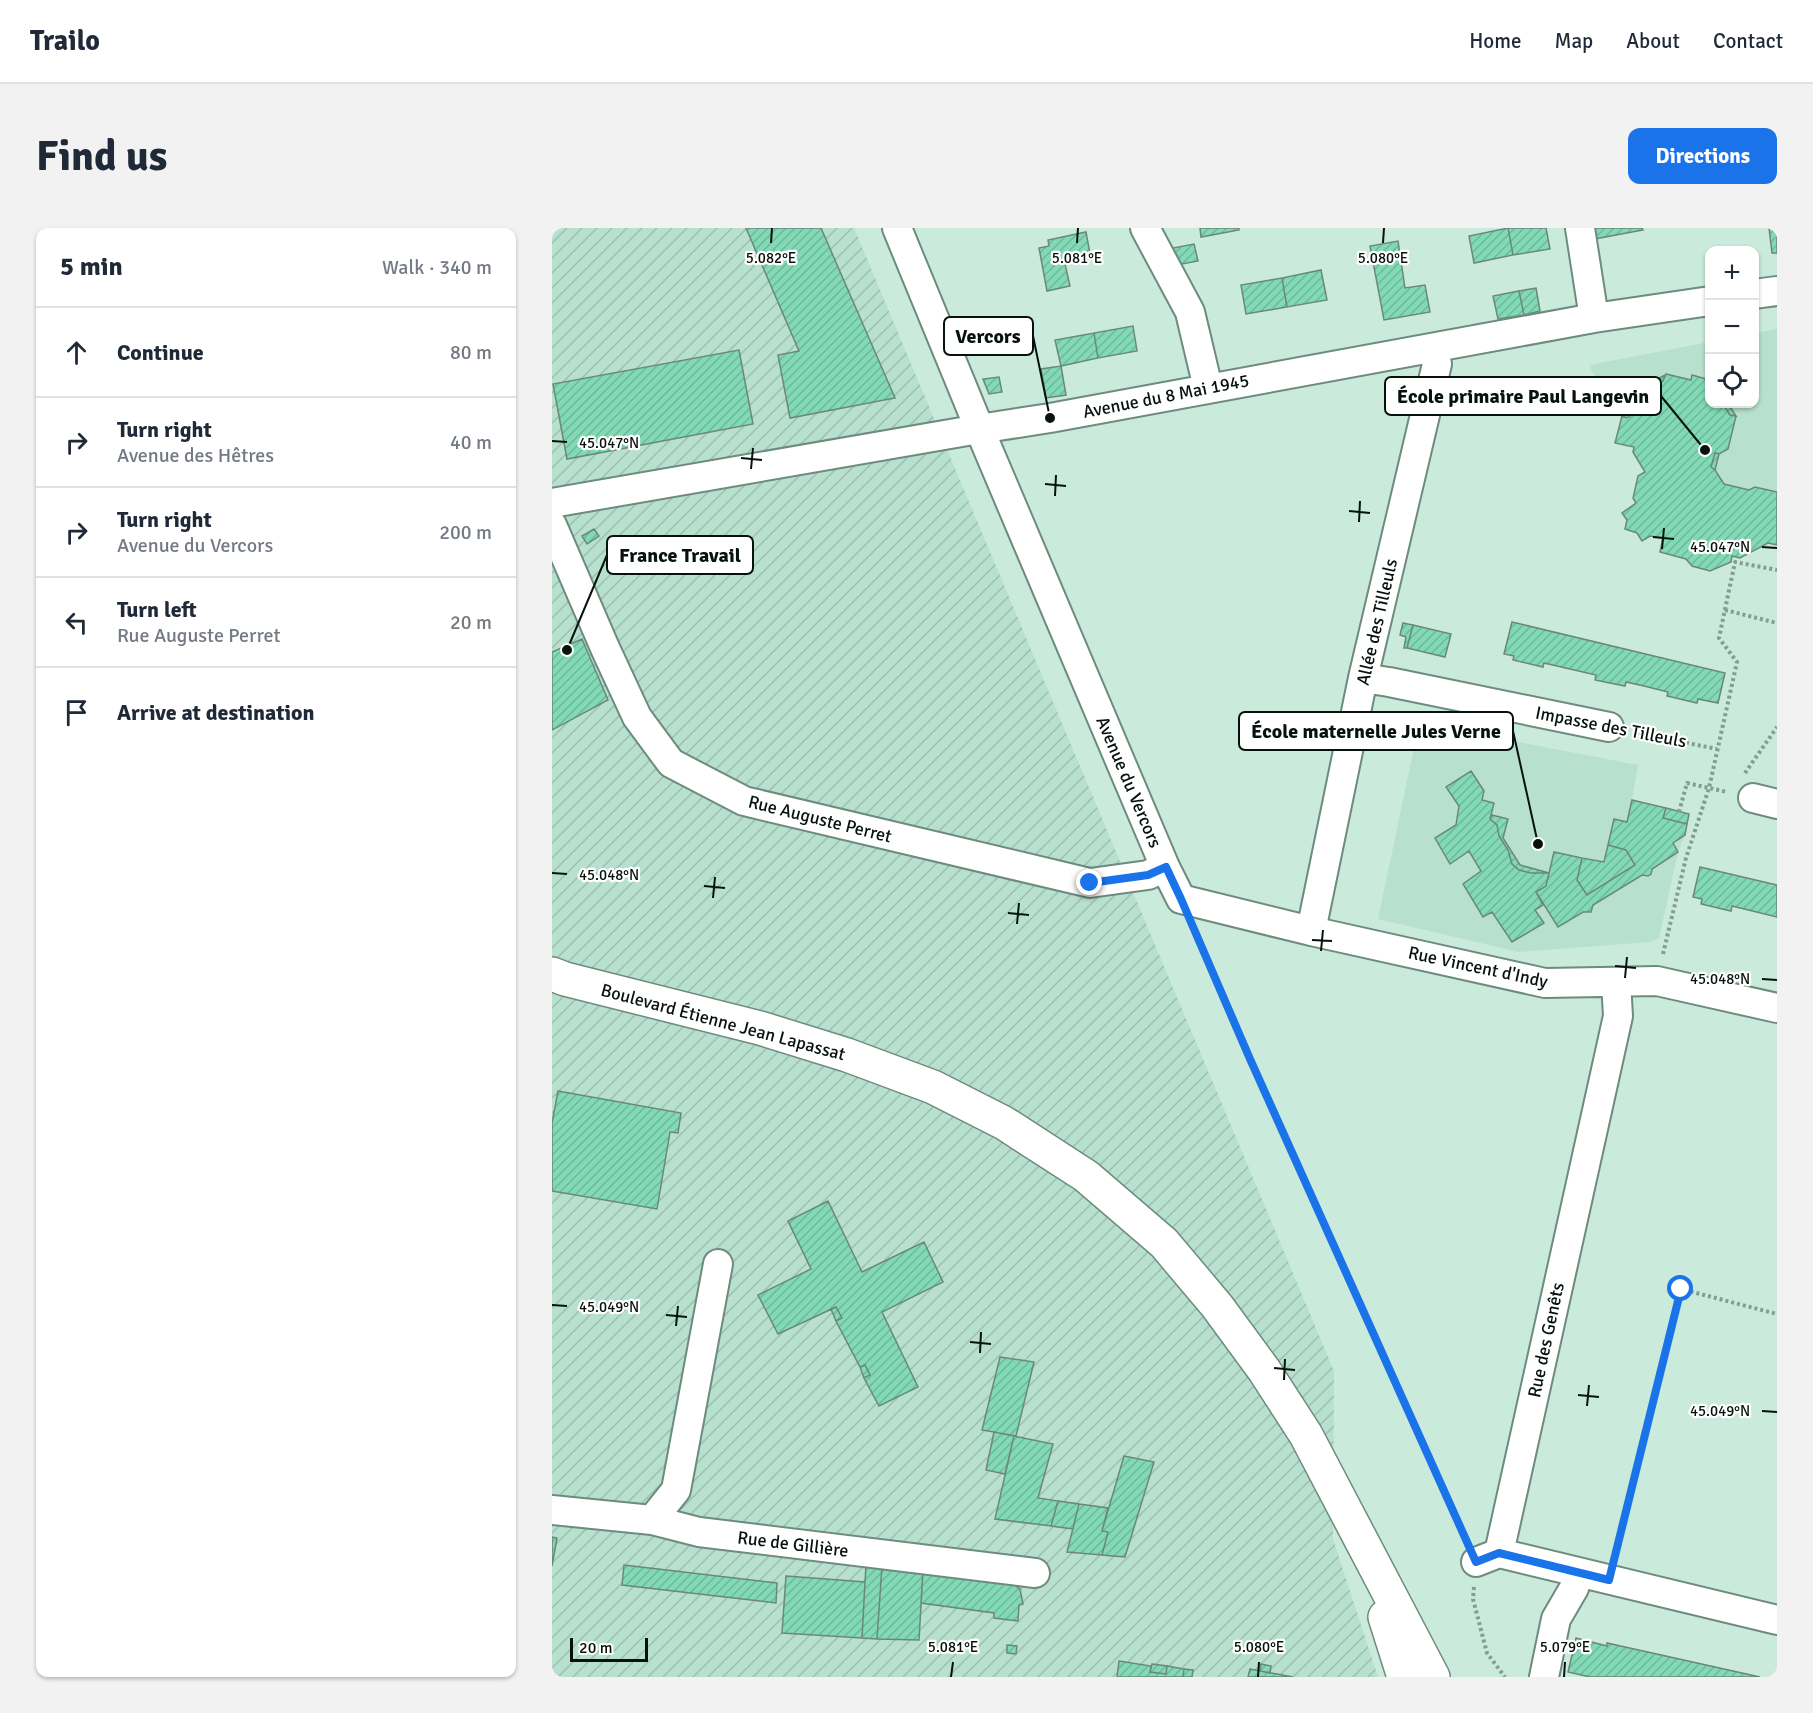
<!DOCTYPE html>
<html lang="en">
<head>
<meta charset="utf-8">
<style>
  :root { --surface:#fff; --page:#f2f2f3; --text:#1f2937; --muted:#747a83; --line:#e0e1e3; --accent:#1a73e8 }
  body { margin:0; font-family:Signika,sans-serif; background:var(--page); color:var(--text) }
  .controls { position:absolute; right:18px; top:18px; display:grid; overflow:hidden; border-radius:12px; box-shadow:0 2px 4px #0004 }
  .controls button { width:54px; height:54px; display:grid; place-items:center; padding:0; border:0; border-bottom:2px solid var(--line); background:var(--surface); color:var(--text); font:30px sans-serif }
  .scale { position:absolute; left:18px; bottom:15px; width:78px; box-sizing:border-box; padding-left:6px; border:3px solid #07120e; border-top:0; font-size:16px; line-height:21px; white-space:nowrap; color:#07120e; -webkit-text-stroke:4px #fff; paint-order:stroke }
  .stop { position:absolute; width:18px; height:18px; margin:-14px; border:4px solid #1a73e8; border-radius:50%; background:#fff }
  .stop.end { background:#1a73e8; border-color:#fff; box-shadow:0 2px 6px #0008 }
  .list { margin:0; padding:0; list-style:none }
  h2 { display:flex; justify-content:space-between; align-items:center; height:78px; margin:0; padding:0 24px; font-size:26px }
  h2 small { font-size:20px; font-weight:400; color:var(--muted) }
  .list li { display:grid; grid-template-columns:39px 1fr auto; gap:18px; align-items:center; box-sizing:border-box; height:90px; padding:0 24px; border-top:2px solid var(--line) }
  .list b { display:block; font-size:22px; white-space:nowrap }
  .list p { margin:0; font-size:20px; white-space:nowrap; color:var(--muted) }
  .list em { font-size:20px; font-style:normal; color:var(--muted) }
  .icon { flex:none; width:33px; height:33px; fill:none; stroke:currentColor; stroke-width:2; stroke-linecap:round; stroke-linejoin:round }
  .map { position:relative; flex:none; width:1225px; height:1449px; overflow:hidden; border-radius:12px }
  header { display:flex; align-items:center; gap:36px; box-sizing:border-box; height:84px; padding:0 30px; background:var(--surface); border-bottom:2px solid var(--line) }
  header strong { font-size:28px }
  nav { display:flex; gap:33px; margin-inline-start:auto; font-size:21px }
  .intro { display:flex; align-items:center; justify-content:space-between; box-sizing:border-box; height:144px; padding:0 36px }
  h1 { margin:0; font-size:42px }
  .button { padding:15px 27px; border-radius:12px; background:var(--accent); color:#fff; font-size:21px; font-weight:700 }
  main { display:flex; gap:36px; padding:0 36px }
  aside { flex:1; background:var(--surface); border-radius:12px; box-shadow:0 2px 4px #0004 }
  .map>svg:first-child { display:block }
  .built { fill:#b7e0ce }
  .industrial { fill:url(#industrial-furrows) }
  .building { fill:url(#building-hatch); stroke:#6a887b; stroke-width:1.5 }
  .lines { fill:none; stroke-linecap:round; stroke-linejoin:round }
  .minor-casing { stroke:#6d8b7e; stroke-width:32 }
  .major-casing { stroke:#6d8b7e; stroke-width:36 }
  .path { stroke:#849c91; stroke-width:4; stroke-dasharray:3 3; stroke-linecap:butt }
  .minor { stroke:#fff; stroke-width:28 }
  .major { stroke:#fff; stroke-width:33 }
  .route { stroke:#1a73e8; stroke-width:8 }
  .ticks { fill:none; stroke:#07120e; stroke-width:2 }
  .labels { text-anchor:middle; dominant-baseline:central; stroke-width:4.5; stroke-linejoin:round; paint-order:stroke }
  .street-label { font-size:18px; fill:#07120e; stroke:#fff }
  .ticks-label { font-size:15px; text-anchor:middle; fill:#07120e; stroke:#fff; stroke-width:4.5; stroke-linejoin:round; paint-order:stroke }
  .leader { fill:none; stroke:#07120e; stroke-width:2 }
  .callout-dot { fill:#07120e; stroke:#fff; stroke-width:2 }
  .callout { fill:#fff; stroke:#07120e; stroke-width:2 }
  .callout-label { font-size:20px; text-anchor:middle; font-weight:bold; fill:#07120e }
</style>
</head>
<body>
<header>
<strong>Trailo</strong>
<nav><a>Home</a><a>Map</a><a>About</a><a>Contact</a></nav>
</header>
<div class="intro"><h1>Find us</h1><a class="button">Directions</a></div>
<main>
<aside>
<h2>5 min<small>Walk · 340 m</small></h2>
<ul class="list">
<li><svg class="icon" aria-label="ahead" viewBox="0 0 24 24"><path d="M12 20V5M6 11l6-6 6 6"/></svg><div><b>Continue</b></div><em>80 m</em></li>
<li><svg class="icon" aria-label="right" viewBox="0 0 24 24"><path d="M7 20v-9h11M14 6l5 5-5 5"/></svg><div><b>Turn right</b><p>Avenue des Hêtres</p></div><em>40 m</em></li>
<li><svg class="icon" aria-label="right" viewBox="0 0 24 24"><path d="M7 20v-9h11M14 6l5 5-5 5"/></svg><div><b>Turn right</b><p>Avenue du Vercors</p></div><em>200 m</em></li>
<li><svg class="icon" aria-label="left" viewBox="0 0 24 24"><path d="M17 20v-9H6M10 6l-5 5 5 5"/></svg><div><b>Turn left</b><p>Rue Auguste Perret</p></div><em>20 m</em></li>
<li><svg class="icon" aria-label="arrive" viewBox="0 0 24 24"><path d="M6 21V4h12l-3 4 3 4H6"/></svg><div><b>Arrive at destination</b></div></li>
</ul>
</aside>
<div class="map">
<svg width="1225" height="1449" viewBox="0 0 1225 1449">
  <defs>
    <pattern id="industrial-furrows" width="10" height="10" patternUnits="userSpaceOnUse" patternTransform="scale(1.5)"><rect width="10" height="10" fill="#b7e0ce"/><path d="M-1 1l2-2M0 10L10 0M9 11l2-2" fill="none" stroke="#9cbfb0"/></pattern>
    <pattern id="building-hatch" width="6" height="6" patternUnits="userSpaceOnUse" patternTransform="scale(1.5)"><rect width="6" height="6" fill="#82d9b6"/><path d="M-1 1l2-2M0 6l6-6M5 7l2-2" fill="none" stroke="#6fb99b"/></pattern>
  </defs>
  <rect width="100%" height="100%" fill="#caeadb"/>
  <path class="built" d="M1225,101V317L1216,315L1188,330L1180,328L1179,334L1158,343L1140,338L1134,331L1108,324L1110,310L1098,308L1090,313L1085,305L1073,301L1075,293L1070,285L1083,275L1081,270L1086,248L1093,244L1081,224L1082,219L1063,215L1070,188L1039,142L1038,137L1157,114L1158,176H1202L1203,105Z
    M866,501L955,518L966,514L1086,537L1080,572L1137,586L1133,607L1126,624L1107,710L1098,714L967,724L826,691Z"/>
  <path class="industrial" d="M0,0H302L782,1143L781,1311L826,1449H0Z"/>
  <path class="building" d="M194,0H269L343,170L238,190L226,127L247,123Z
    M648,0H687V2L649,9Z
    M956,0H994L998,21L961,27Z
    M956,0L961,27L922,35L917,8Z
    M1035,0H1090L1091,2L1037,12Z
    M1217,0H1225V25H1220Z
    M534,4L539,31L513,36L518,58L495,63L487,20L497,18L496,12Z
    M846,13L853,60L873,57L878,84L832,92L818,18Z
    M642,16L646,33L625,37L621,20Z
    M769,42L775,72L735,79L730,50Z
    M730,50L735,79L694,86L689,57Z
    M984,60L988,83L972,87L967,63Z
    M967,63L972,87L946,91L941,68Z
    M581,98L585,123L546,130L542,105Z
    M542,105L546,130L509,138L503,112Z
    M187,122L201,196L15,231L1,156Z
    M509,138L514,167L494,170L489,141Z
    M1114,146L1139,152L1140,147L1158,152V176H1171L1178,187L1184,188L1176,221L1167,226L1163,225L1159,239L1163,242L1172,256L1197,262L1203,259L1225,264V317L1216,315L1188,330L1180,328L1179,334L1158,343L1140,338L1134,331L1108,324L1111,310L1098,308L1090,313L1085,305L1073,301L1075,292L1070,285L1084,275L1081,270L1086,248L1093,244L1081,224L1082,219L1063,215L1070,188L1075,190L1093,178L1091,175L1103,168L1099,160L1111,153Z
    M1113,147L1111,153L1099,160L1096,156Z
    M447,149L450,164L437,166L431,151Z
    M1091,175L1093,178L1075,190L1070,188Z
    M1171,176H1176L1184,188L1178,187Z
    M1163,225L1167,226L1163,242L1159,239Z
    M42,301L47,308L35,316L30,308Z
    M960,394L1173,445L1166,475L1146,471L1145,475L1115,468L1116,464L1092,458L1074,454L1073,458L1043,452L1044,447L992,435L991,439L961,432L962,428L952,426Z
    M851,395L861,397L855,420H852L854,409L848,407Z
    M861,397L899,406L893,429L855,420Z
    M30,411L56,472L0,502V424Z
    M919,543L932,563L930,572L942,575L938,591L945,597L947,608L956,622L960,636L967,642L979,645H997L994,658L984,664L991,677L983,682L992,695L960,714L940,684L931,689L911,656L929,643L917,623L898,636L883,610L904,597L907,578L894,559Z
    M1080,572L1114,580L1111,590L1135,596L1133,607L1121,615L1126,624L1100,641L1099,646L1096,648L1090,647L1041,677L1039,684H1031L1006,699L984,664L994,658L1002,624L1030,630L1025,652L1035,667L1083,637L1074,622L1056,617L1062,591L1075,594Z
    M1114,580L1137,586L1135,596L1111,590Z
    M940,587L956,591L951,610L968,637L997,645H979L967,642L960,636L956,622L947,608L945,597L938,591Z
    M1056,617L1074,622L1083,637L1035,667L1025,652L1030,630L1052,634Z
    M1148,639L1225,657V689L1180,678L1179,683L1149,676L1150,671L1141,669Z
    M6,863L129,885L126,905L118,904L105,981L0,963V895Z
    M276,973L310,1044L372,1014L391,1054L330,1084L366,1159L327,1178L312,1150L318,1147L313,1137L308,1139L284,1093L290,1090L284,1079L226,1106L206,1067L259,1041L236,993Z
    M284,1079L290,1090L284,1093L279,1081Z
    M448,1129L482,1134L464,1208L430,1202Z
    M313,1137L318,1147L312,1150L308,1139Z
    M442,1204L462,1208L453,1246L434,1242Z
    M462,1208L501,1216L486,1270L506,1273L499,1298L443,1291Z
    M572,1228L602,1234L573,1329L550,1327L556,1304L550,1303Z
    M506,1273L527,1276L521,1301L499,1298Z
    M527,1276L556,1280L550,1303L556,1304L550,1327L515,1324Z
    M0,1309L5,1310L0,1338Z
    M314,1336L330,1338L325,1411L310,1410Z
    M72,1337L225,1355L224,1375L70,1357Z
    M330,1338L371,1342L367,1412L325,1411Z
    M371,1342L456,1352L468,1361L471,1376L467,1377L466,1393L442,1390V1385L369,1375Z
    M234,1348L313,1354L310,1410L230,1405Z
    M1024,1410L1055,1418V1415L1208,1449H1038L1016,1444Z
    M455,1417L465,1418L464,1426L455,1425Z
    M567,1433L599,1438L598,1444L614,1446L615,1438L632,1441L631,1449H565Z
    M600,1436L615,1438L614,1446L598,1444Z
    M709,1436L719,1438L718,1445L708,1443Z
    M632,1441L641,1442L640,1449H631Z
    M698,1441L708,1443L741,1449H696Z"/>
  <g class="lines">
    <g class="minor-casing">
      <path id="minor" d="M345,0L435,219L613,639L629,671L759,703L993,755L1105,753L1225,780
        M593,0L638,84L656,160
        M1028,0L1042,90
        M1202,66L1225,63
        M0,275L427,201L498,190L1042,90L1158,73
        M0,297L53,420L85,489L119,535L192,573L538,655L596,647L613,639
        M811,450L837,454L1057,499
        M1201,570L1225,576
        M759,703L811,450L885,136L881,121
        M0,1282L100,1292L147,1304L483,1345
        M100,1292L124,1262L166,1036
        M947,1325L1225,1392
        M924,1334L947,1325L1066,788L1064,754
        M992,1449L1004,1391L1022,1360L1027,1345"/>
    </g>
    <g class="major-casing">
      <path id="major" d="M0,746L13,751L208,800L295,827L381,859L452,895L534,948L612,1015L665,1078L712,1142L754,1207L881,1449
        M833,1389L852,1449"/>
    </g>
    <path class="path" d="M1173,382L1225,395
      M1081,504L1165,521
      M1193,545L1225,499
      M1127,584L1135,555L1175,564
      M643,701L698,831L914,1311
      M1111,726L1134,630L1157,560L1185,434L1167,410L1183,334L1225,342
      M1063,1325L1129,1061L1225,1086
      M922,1359L921,1371L935,1425L953,1449"/>
    <use href="#minor" class="minor"/>
    <use href="#major" class="major"/>
  </g>
  <g class="lines">
    <path class="route" d="M538,655L596,647L614,639L629,671L698,831L924,1334L947,1325L1057,1352L1129,1061"/>
  </g>
  <path class="ticks" d="M219,15L220,0M525,15L526,0M831,15L832,0M0,213L15,214M189,230L210,232M199,241L201,220M493,256L514,258M503,268L504,247M797,283L818,285M807,294L808,273M1101,309L1122,311M1210,319L1225,320M1110,321L1112,300M0,645L15,646M152,658L173,660M161,670L163,649M456,685L477,687M465,696L467,675M760,712L780,713M769,723L771,702M1063,738L1084,740M1073,750L1075,729M1210,751L1225,752M0,1077L15,1078M114,1087L135,1089M124,1098L126,1078M418,1114L439,1116M428,1125L429,1104M722,1140L743,1142M732,1152L733,1131M1026,1167L1047,1169M1035,1178L1037,1157M1210,1183L1225,1184M399,1449L401,1434M706,1449L707,1434M1012,1449L1013,1434"/>
  <g class="labels">
    <g class="street-label">
      <text transform="translate(614 168) rotate(-11)">Avenue du 8 Mai 1945</text>
      <text transform="translate(825 394) rotate(-77)">Allée des Tilleuls</text>
      <text transform="translate(1059 499) rotate(11)">Impasse des Tilleuls</text>
      <text transform="translate(577 554) rotate(67)">Avenue du Vercors</text>
      <text transform="translate(268 591) rotate(14)">Rue Auguste Perret</text>
      <text transform="translate(926 739) rotate(12)">Rue Vincent d'Indy</text>
      <text transform="translate(171 794) rotate(15)">Boulevard Étienne Jean Lapassat</text>
      <text transform="translate(994 1112) rotate(-78)">Rue des Genêts</text>
      <text transform="translate(241 1316) rotate(7)">Rue de Gillière</text>
    </g>
  </g>
  <g class="ticks-label">
    <text x="219" y="35">5.082°E</text>
    <text x="525" y="35">5.081°E</text>
    <text x="831" y="35">5.080°E</text>
    <text x="57" y="220">45.047°N</text>
    <text x="1168" y="324">45.047°N</text>
    <text x="57" y="652">45.048°N</text>
    <text x="1168" y="756">45.048°N</text>
    <text x="57" y="1084">45.049°N</text>
    <text x="1168" y="1188">45.049°N</text>
    <text x="401" y="1424">5.081°E</text>
    <text x="707" y="1424">5.080°E</text>
    <text x="1013" y="1424">5.079°E</text>
  </g>
  <path class="leader" d="M498 190L481 108M1153 222L1109 168M15 422L55 327M986 616L961 503"/>
  <g class="callout-dot">
    <circle cx="498" cy="190" r="6"/>
    <circle cx="1153" cy="222" r="6"/>
    <circle cx="15" cy="422" r="6"/>
    <circle cx="986" cy="616" r="6"/>
  </g>
  <g class="callout">
    <rect x="392" y="89" width="89" height="38" rx="6"/>
    <rect x="833" y="149" width="276" height="38" rx="6"/>
    <rect x="55" y="308" width="146" height="38" rx="6"/>
    <rect x="687" y="484" width="274" height="38" rx="6"/>
  </g>
  <g class="callout-label">
    <text x="436" y="115">Vercors</text>
    <text x="971" y="175">École primaire Paul Langevin</text>
    <text x="128" y="334">France Travail</text>
    <text x="824" y="510">École maternelle Jules Verne</text>
  </g>
</svg>
<div class="controls">
<button>+</button>
<button>−</button>
<button><svg class="icon" aria-label="locate" viewBox="0 0 24 24"><circle cx="12" cy="12" r="6"/><path d="M12 2v4M12 18v4M2 12h4M18 12h4"/></svg></button>
</div>
<div class="scale">20 m</div>
<div class="stop" style="left:1129px;top:1061px"></div>
<div class="stop end" style="left:538px;top:655px"></div>
</div>
</main>
</body>
</html>
